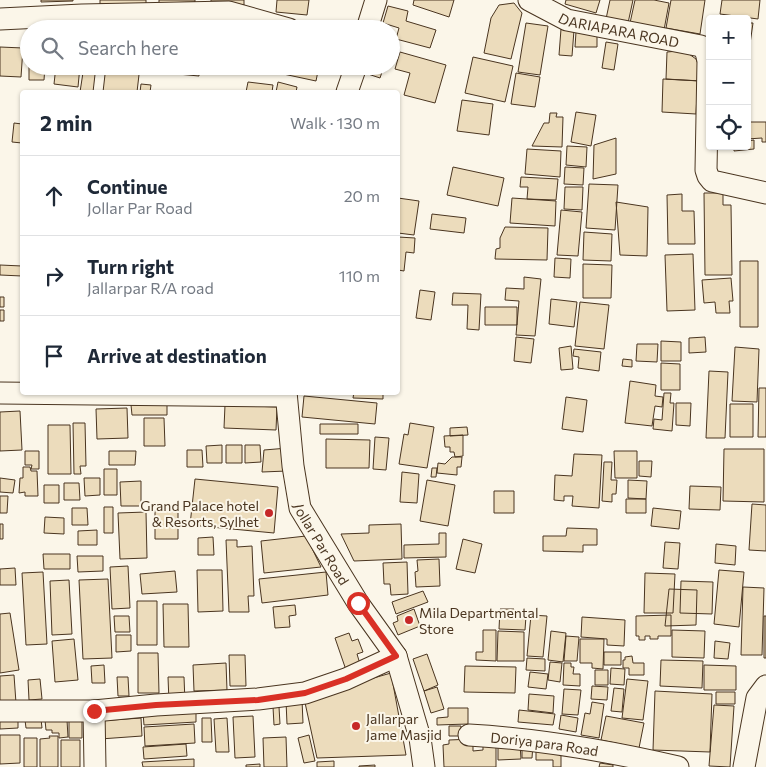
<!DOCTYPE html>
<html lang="en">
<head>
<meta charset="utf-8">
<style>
  :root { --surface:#fff; --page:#f2f2f3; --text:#1f2937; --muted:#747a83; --line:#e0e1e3 }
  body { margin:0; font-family:Commissioner,sans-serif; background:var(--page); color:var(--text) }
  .controls { position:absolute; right:15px; top:15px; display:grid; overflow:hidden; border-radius:5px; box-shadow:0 1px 4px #0004 }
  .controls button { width:45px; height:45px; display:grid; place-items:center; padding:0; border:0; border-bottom:1px solid var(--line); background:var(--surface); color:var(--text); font:25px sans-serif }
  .stop { position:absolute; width:15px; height:15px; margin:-11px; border:4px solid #d93025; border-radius:50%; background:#fff }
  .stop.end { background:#d93025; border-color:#fff; box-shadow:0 1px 5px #0008 }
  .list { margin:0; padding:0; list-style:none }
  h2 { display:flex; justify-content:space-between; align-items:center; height:65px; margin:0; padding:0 20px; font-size:21px }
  h2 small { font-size:16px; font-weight:400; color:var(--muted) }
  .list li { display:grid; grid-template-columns:32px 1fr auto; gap:15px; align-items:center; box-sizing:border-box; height:80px; padding:0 20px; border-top:1px solid var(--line) }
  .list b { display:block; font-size:19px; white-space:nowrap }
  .list p { margin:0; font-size:16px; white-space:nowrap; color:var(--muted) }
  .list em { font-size:16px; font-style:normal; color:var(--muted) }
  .icon { flex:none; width:28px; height:28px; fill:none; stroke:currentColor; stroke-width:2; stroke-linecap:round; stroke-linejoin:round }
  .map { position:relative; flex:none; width:766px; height:767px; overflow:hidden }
  .search { position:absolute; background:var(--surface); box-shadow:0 1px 4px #0004; left:20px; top:20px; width:380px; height:55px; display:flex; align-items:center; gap:12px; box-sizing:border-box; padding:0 18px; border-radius:28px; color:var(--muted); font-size:19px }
  .panel { position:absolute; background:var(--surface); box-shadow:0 1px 4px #0004; left:20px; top:90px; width:380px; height:305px; border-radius:5px }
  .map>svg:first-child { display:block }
  .building { fill:#ecdcbc; stroke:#4a3520 }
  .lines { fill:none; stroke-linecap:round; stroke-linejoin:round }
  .minor-casing { stroke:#4a3520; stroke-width:23 }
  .minor { stroke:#fbf6e9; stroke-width:21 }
  .route { stroke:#d93025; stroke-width:6 }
  .poi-dot { fill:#c62828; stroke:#fbf6e9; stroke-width:2 }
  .labels { text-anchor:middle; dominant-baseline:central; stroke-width:4; stroke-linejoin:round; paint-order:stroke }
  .street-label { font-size:14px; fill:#4a3520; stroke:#fbf6e9 }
  .poi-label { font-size:14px; fill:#4a3520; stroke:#fbf6e9; text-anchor:start }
</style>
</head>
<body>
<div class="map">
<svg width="766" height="767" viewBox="0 0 766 767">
  <rect width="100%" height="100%" fill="#fbf6e9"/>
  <path class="building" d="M41,0H73V1L41,2Z
    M100,0H146V4H100Z
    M159,0H195V2L159,3Z
    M211,0H244V5L211,4Z
    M277,0H309L307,15L276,12Z
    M414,0H454L449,17L413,5Z
    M566,0H600L596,13L565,4Z
    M610,0H633L628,23L606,19Z
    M635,0H654L669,3L664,30L630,23Z
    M671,0H705L700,34L666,28Z
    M722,0H760L758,19L720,14Z
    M514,3L522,13L511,59L484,53L491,18L499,5Z
    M388,6L408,11L406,21L436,30L430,48L396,39L399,28L383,23Z
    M526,23L548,26L540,75L518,72Z
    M747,23H753L750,44H747Z
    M561,29L574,30L572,56L559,55Z
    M576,32H597V47H575Z
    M606,42L618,44L614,70L602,68Z
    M0,47L23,48L21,77L0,76Z
    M678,51L689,54L696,59L700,69L701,81L666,79L667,52Z
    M400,52L446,65L435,103L404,95L410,73L395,69Z
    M473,57L513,66L505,102L465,93Z
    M29,66H45L44,80H29Z
    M56,66H80L78,87L54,84Z
    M84,66H96L93,92H80Z
    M106,66H140L137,92H103Z
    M168,66H199V76L167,73Z
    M246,66H319L316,81Z
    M370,66H384L380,78L368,74Z
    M516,73L540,77L535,107L511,104Z
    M663,79L700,81L699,94H697L696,114L662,112Z
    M248,82L273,85L272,92H246Z
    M278,82L297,87L296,92H276Z
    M141,84L151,85L150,92H140Z
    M462,100L493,104L489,135L457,131Z
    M576,112L596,115L591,146L571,142Z
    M550,113H557L556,117H563L562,147L532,146L544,123H549Z
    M747,122H766V142H762V138L747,139Z
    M14,123L22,124V143L12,142Z
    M616,138V174L593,179L594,145Z
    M754,140V149L734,151V146H747V141Z
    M567,146L587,147L586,167L566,165Z
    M527,149L561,151L560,177L525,174Z
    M453,167L504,178L498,206L447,195Z
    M565,167L584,168L583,185L564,184Z
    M521,177L558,179L556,200L527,199L528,187H520Z
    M589,184L618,185L615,230L586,228Z
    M565,187H583L582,210L564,209Z
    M704,193H723V205H731L732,275H705Z
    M682,194V211H694L695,244H668L667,195Z
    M398,198L419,201L414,235L398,233Z
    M512,198L556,201L555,226L510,223Z
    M616,202L648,207L647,256L620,255Z
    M561,210L582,212L578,256L557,255Z
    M432,214L466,218L464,233L430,229Z
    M505,227L548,228L547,260L495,259L496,249L500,248V238Z
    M584,232L612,234L611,261L583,260Z
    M398,237L415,238L414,253L406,252L404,271L398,270Z
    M693,254L695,310L667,311L665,255Z
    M555,258L571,259L570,278L554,277Z
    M740,261H758V327H740Z
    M583,264L612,265L611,298H583Z
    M0,265L22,266V276L0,275Z
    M524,277L541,279L535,336L516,335L519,301L505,300L506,288L524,289Z
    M731,278L733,301H729L730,313H716L715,302L704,303L702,280Z
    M420,290L435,292L431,320L416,318Z
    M453,293L481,294L479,330L467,329L468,305H452Z
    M0,297H4V307H0Z
    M551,299L577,302L574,327L549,324Z
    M580,302L609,305L604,349L575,346Z
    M485,307H517V325H485Z
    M0,310H4V321H0Z
    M516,337L534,339L531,363L514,361Z
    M705,337L706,352L689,353V338Z
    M661,341L681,342V361H661Z
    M637,344H658L657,362L636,361Z
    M571,346L573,369L561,370L559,348Z
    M735,347L759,349L757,402L732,401Z
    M574,349L601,352L599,371L578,368L579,357L573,356Z
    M623,359L632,360V367L622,366Z
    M661,363L680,364V390H661Z
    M709,371L728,372L725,438H706Z
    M630,381L656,385L655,396L663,397L662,407L655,406L652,426L625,423Z
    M759,388H766V437H758Z
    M354,392H383V399L353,398Z
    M664,393H671L670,403H674L672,431L653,429L654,419L662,420Z
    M304,396L377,403L375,424L302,417Z
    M566,397L587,400L583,432L562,429Z
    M676,403H691L690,426L676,425Z
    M730,404H753V437H730Z
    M131,405H167V415H132Z
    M225,405L277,407L276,430L224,428Z
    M127,408L128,438L97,439L96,409Z
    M20,411L22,450L0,451V412Z
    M144,418H164L165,446H144Z
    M73,423H85L86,466H80L81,474H74Z
    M410,423L434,427L427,468L399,464L404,434L408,435Z
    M320,424H358V434H320Z
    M48,425H70L71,474H48Z
    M467,427L468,435L450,436V428Z
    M463,435V456L455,457L454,452H450V447H445L444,436Z
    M375,437L389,438L386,470L373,469Z
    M326,439L370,440L369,468H326Z
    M222,445V463H207L206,446Z
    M226,445H242V463H226Z
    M245,445H260L261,462L245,463Z
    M288,448L287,471L262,472L264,450Z
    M724,449H764V502L723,501Z
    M187,450H202L203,467H187Z
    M25,451H39V469H31L32,465H25Z
    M109,451H136L135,465H109Z
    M614,451H637V478H615Z
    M574,454L602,455L599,508L572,506L573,496H564V501L554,500L555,475L572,476Z
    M452,457H462L461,467H457V475L437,473L438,463L445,464Z
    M639,461H652L651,477L639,476Z
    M604,462H612L611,480H617L616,494H612V502L602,501Z
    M23,467H30L31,471H37L38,496H25V492L19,493L20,478H23Z
    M432,468H437L436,477H431Z
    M104,469H117V495H104Z
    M402,472L419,474L417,503L400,502Z
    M0,478L15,480L13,493L0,492Z
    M84,478H100V495L85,496Z
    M195,479L278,487L274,533L190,525Z
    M427,480L455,485L448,526L420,521Z
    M628,480L647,481L646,499L628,498Z
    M141,481V506H121L120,482Z
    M64,483H79L80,500H64Z
    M44,485H59V503H44Z
    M690,486L721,487L720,510L689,509Z
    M494,491H514V513H494Z
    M0,496H8L7,513H0Z
    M626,499H646V513H626Z
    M752,504L766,505V551L749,550Z
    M104,507H113V533H104Z
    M72,508H87L88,525H72Z
    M653,508L681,511L679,529L651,526Z
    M155,510H178V539H155Z
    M146,512L147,558L120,559L118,513Z
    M45,517L64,518V534L44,533Z
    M0,524H3V539H0Z
    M401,524L402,559L354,561L341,534L369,533V525Z
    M567,528L597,529V545H583V552L543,551V536H566Z
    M97,530V545H78V531Z
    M439,533H446V557L404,558V545L439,544Z
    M306,536L321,567L264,573L261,541Z
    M213,537L214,555H198V538Z
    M463,539L482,544L475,573L456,569Z
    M226,540H237V547L252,546L254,596H248L249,612H229Z
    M665,542L680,543L678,569L663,568Z
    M716,544L736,546L735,565L715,563Z
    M43,554H70V569H44Z
    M77,556H103V571L78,572Z
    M439,559L440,586L416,587L415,572L418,571L417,560Z
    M407,562L408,594L391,595L390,584H384L383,563Z
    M128,566L130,608L112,609L110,567Z
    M15,568L16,585H0V569Z
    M197,570H222L223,611L198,612Z
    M719,570L744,572L739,627L714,624Z
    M175,571L177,592L142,594L140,574Z
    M43,572L47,644L26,645L22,573Z
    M326,572L328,595L262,603L259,579Z
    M645,573L675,574L673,613H644Z
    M108,579L112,658L83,659L79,580Z
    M69,580L72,634L52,635L50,581Z
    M681,581L713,582L712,614L680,613Z
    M743,587L764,588L762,655H741Z
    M669,589L697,590L696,625L665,626Z
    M423,591L428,602L396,614L392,602Z
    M137,601H157V645H137Z
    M163,604H188L189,647H164Z
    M295,605L296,615L289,616L290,627L275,628L273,607Z
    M414,609L420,626L398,635L393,623L398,621L397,616Z
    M500,609H514V616H526L525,630L499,629Z
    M10,613L19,670L0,673V614Z
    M531,615L547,616L543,657L527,656Z
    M671,615V636H658V639H650V636H645V640H639V636H636V616Z
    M114,616H129L130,632H115Z
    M764,616H766V658H764Z
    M582,617L625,620L624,646L607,645V639L581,637Z
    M483,630H496V661L476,660V652H483Z
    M672,630L705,631L704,658L672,657Z
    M498,631L524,632V661H497Z
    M551,631L566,633L563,662L548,660Z
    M349,633L352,641L358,639L363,652L357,654L360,664L346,670L335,638Z
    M116,635H131V651L116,652Z
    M566,636L579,637L577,661H564Z
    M74,639L78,680L55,682L52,641Z
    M580,639H604L603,669L592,668V663H580Z
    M715,641L730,643L728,659L714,658Z
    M604,652H621V665H604Z
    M138,653H158L159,693H138Z
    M427,654L438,685L424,691L413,659Z
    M229,655H245L246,686H230Z
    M632,656L633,663H644V675H629V668H623V660H625V657Z
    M527,658L545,659V671L526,670Z
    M661,660L703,661L702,688L660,686Z
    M550,662L562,663L560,682L548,680Z
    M226,663L227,690L194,691L193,665Z
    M564,663H571V667H574L573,674H580V686L563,685Z
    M104,665L105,683H92L91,666Z
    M704,665L736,666V690H704Z
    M465,666L516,667L515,693L464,692Z
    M611,668L625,669L624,685L610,684Z
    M595,670H608V685H595Z
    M530,672L548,674L546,689L528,687Z
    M391,673L406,755L317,758L304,698Z
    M14,675L16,703L0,705V676Z
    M117,677H128L129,696H118Z
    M168,677H184L185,702H169Z
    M40,679L42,699L29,700L28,680Z
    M627,679L648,681L643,720L622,718Z
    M592,686L608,687L607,700L591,699Z
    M437,687L444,709L431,713L424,691Z
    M614,688L624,689L622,712L611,711Z
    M564,689L581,690L578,715L562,714Z
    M655,691L712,694L710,752L653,750Z
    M716,692H735V704H716Z
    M529,694L554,696L553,713L528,710Z
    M302,700L303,723L287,724L286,701Z
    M592,702L604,704L599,738L581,735L585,713L590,714Z
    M714,705L734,706L730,767L709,766Z
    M273,707H279L280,724L274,725Z
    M448,708H468V724L437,725V718L448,717Z
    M196,710V722L144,725L143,713Z
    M519,710L555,714L553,725L518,722Z
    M561,715L578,718L576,732L559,729Z
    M253,716L255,757L235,758L233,717Z
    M606,716L644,723L639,748L601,740Z
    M18,718V728L0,729V719Z
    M82,718V738H69V719Z
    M141,718L142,736L100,739L98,721Z
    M202,718H211L212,742H202Z
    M227,718L229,752H216L214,719Z
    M41,719L42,728H26L25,720Z
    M45,720H67L68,737L59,738V733H52V730H46Z
    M194,724L195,743L145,746L144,727Z
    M449,726H461V736H449Z
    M0,735H20V763L0,764Z
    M309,735L315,761L304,763L298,738Z
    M49,736H58V767H40V739L50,738Z
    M286,737L287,767H264L263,738Z
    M24,738H37V767H24Z
    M473,739V751L483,750V746L496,745V767H444L443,745L449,744V740Z
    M61,740H80V767H61Z
    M186,744L187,756L144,759L143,747Z
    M498,744H520L521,759L498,760Z
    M522,744H533L532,758H522Z
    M536,748H561V767H553V760H536Z
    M194,759V767H143L142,762Z
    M334,761V767H317V762Z
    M600,763L613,765V767H599Z
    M260,764V767H246V765Z
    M375,765V767H359V766Z"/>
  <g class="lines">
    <g class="minor-casing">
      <g id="minor">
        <path id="s1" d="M529,0L567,20L701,46L706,52L708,61L706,170L708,176L712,181L766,193"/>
        <path d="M0,19L82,15L229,12L289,29"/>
        <path d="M367,29L376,0"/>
        <path d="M347,92L356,66"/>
        <path id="s2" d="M286,392L293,466L300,508L358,603L396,656L420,738L424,767"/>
        <path d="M0,393L285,396"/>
        <path d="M0,711H94L156,705L258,699L305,693L346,679L396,656"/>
        <path d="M94,711L95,767"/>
        <path id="s3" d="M469,735C539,739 609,751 678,767"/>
        <path d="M744,767L757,698L766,686"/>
      </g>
    </g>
    <use href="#minor" class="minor"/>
  </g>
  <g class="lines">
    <path class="route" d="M94,711L156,705L258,700L305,693L346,679L396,656L358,603"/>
  </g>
  <g class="poi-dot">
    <circle cx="269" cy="513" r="5"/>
    <circle cx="409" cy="620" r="5"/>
    <circle cx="356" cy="726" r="5"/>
  </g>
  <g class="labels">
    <g class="street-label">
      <text stroke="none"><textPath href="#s1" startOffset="96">DARIAPARA ROAD</textPath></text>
      <text stroke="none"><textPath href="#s2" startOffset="159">Jollar Par Road</textPath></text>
      <text stroke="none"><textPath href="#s3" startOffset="76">Doriya para Road</textPath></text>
    </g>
    <g class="poi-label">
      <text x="259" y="505" text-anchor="end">Grand Palace hotel<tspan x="259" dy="16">&amp; Resorts, Sylhet</tspan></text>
      <text x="419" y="612">Mila Departmental<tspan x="419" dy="16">Store</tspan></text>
      <text x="366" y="718">Jallarpar<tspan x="366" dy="16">Jame Masjid</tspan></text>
    </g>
  </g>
</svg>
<div class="controls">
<button>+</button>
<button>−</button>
<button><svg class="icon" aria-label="locate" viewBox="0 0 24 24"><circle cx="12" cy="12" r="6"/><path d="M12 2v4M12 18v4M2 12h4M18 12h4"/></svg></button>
</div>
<div class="stop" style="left:358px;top:603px"></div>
<div class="stop end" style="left:94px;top:711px"></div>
<div class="search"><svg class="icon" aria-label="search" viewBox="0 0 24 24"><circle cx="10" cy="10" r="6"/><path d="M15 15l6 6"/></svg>Search here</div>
<section class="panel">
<h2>2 min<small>Walk · 130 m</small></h2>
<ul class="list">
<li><svg class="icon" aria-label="ahead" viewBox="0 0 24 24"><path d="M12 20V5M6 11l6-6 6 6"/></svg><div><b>Continue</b><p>Jollar Par Road</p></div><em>20 m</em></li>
<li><svg class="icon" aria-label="right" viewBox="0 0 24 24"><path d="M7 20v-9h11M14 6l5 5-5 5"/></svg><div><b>Turn right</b><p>Jallarpar R/A road</p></div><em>110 m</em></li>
<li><svg class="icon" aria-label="arrive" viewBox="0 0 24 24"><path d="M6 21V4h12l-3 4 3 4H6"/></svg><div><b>Arrive at destination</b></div></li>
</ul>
</section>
</div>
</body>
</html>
